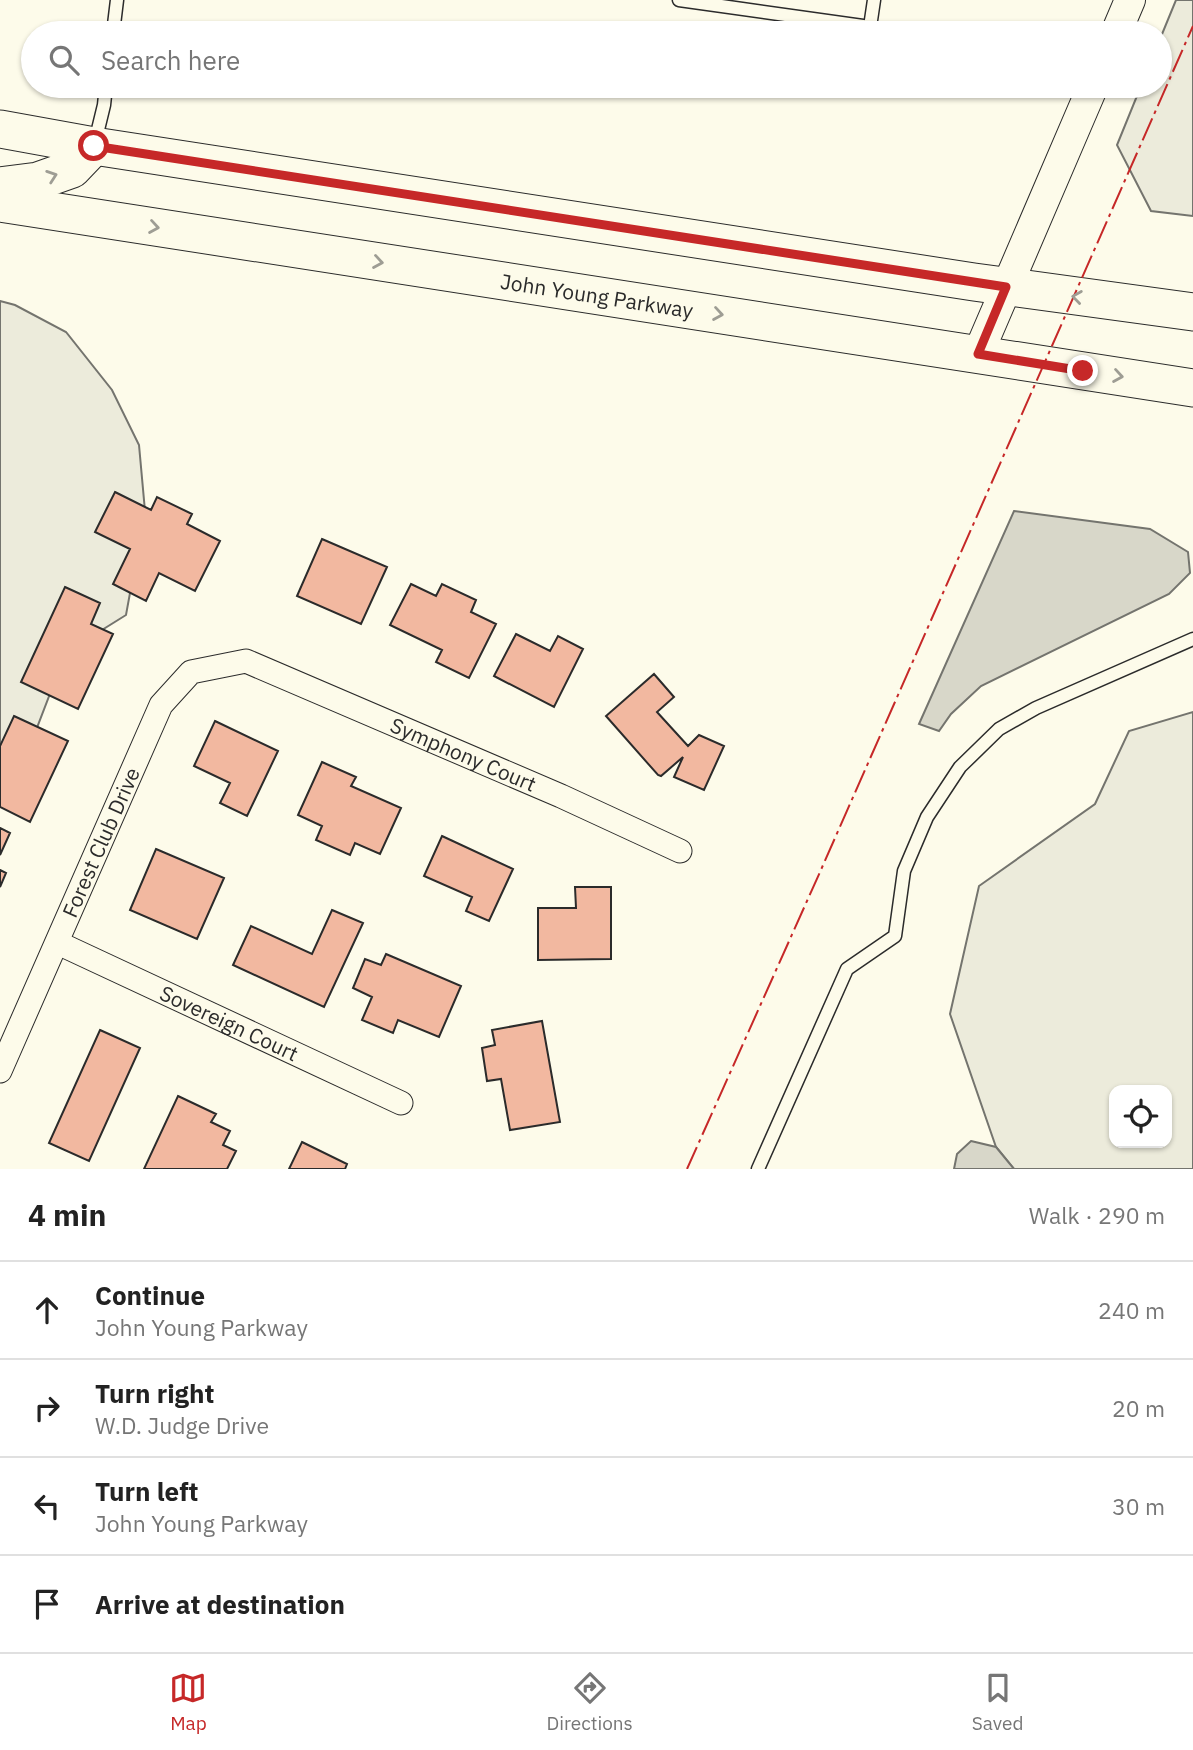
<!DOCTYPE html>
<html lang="en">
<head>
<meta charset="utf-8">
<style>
  :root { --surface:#fff; --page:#f2f2f2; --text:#222; --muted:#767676; --line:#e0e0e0; --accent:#c62828 }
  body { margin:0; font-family:"IBM Plex Sans",sans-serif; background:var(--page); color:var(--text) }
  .controls { position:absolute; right:21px; bottom:21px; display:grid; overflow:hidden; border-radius:14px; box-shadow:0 2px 5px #0004 }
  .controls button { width:63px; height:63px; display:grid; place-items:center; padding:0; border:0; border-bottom:2px solid var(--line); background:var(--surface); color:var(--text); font:35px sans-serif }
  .stop { position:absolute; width:21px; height:21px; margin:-16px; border:5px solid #c62828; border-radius:50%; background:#fff }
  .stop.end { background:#c62828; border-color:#fff; box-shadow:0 2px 7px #0008 }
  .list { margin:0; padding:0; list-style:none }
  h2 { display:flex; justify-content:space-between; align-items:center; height:91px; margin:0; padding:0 28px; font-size:30px }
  h2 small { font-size:23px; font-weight:400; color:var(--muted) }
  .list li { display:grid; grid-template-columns:46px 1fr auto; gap:21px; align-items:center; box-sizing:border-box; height:98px; padding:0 28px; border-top:2px solid var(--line) }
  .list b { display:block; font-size:26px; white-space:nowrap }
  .list p { margin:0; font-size:23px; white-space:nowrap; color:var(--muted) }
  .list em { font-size:23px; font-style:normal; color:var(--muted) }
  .icon { flex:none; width:38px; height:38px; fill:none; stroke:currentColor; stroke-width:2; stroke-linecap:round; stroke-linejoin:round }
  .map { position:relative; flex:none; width:1193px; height:1169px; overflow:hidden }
  .search { position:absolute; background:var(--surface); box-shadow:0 2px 5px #0004; left:21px; right:21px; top:21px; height:77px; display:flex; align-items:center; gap:18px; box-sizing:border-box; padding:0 24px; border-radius:38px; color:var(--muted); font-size:26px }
  .sheet { height:483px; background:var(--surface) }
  nav { display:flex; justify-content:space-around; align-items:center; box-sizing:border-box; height:98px; border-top:2px solid var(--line); background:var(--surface); font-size:19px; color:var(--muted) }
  nav a { display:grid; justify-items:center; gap:4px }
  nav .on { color:var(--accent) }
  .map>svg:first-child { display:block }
  .green { fill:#ecebdb; stroke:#74746e; stroke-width:2; fill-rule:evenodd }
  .water { fill:#d8d7c9; stroke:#74746e; stroke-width:2 }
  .building { fill:#f2b8a0; stroke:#2b2b2b; stroke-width:2 }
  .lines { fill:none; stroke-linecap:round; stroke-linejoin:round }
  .service-casing { stroke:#2b2b2b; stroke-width:15 }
  .minor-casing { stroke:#2b2b2b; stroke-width:25 }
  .tertiary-casing { stroke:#2b2b2b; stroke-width:32 }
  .primary-casing { stroke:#2b2b2b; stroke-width:39 }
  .service { stroke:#fdfbea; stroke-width:12 }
  .minor { stroke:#fdfbea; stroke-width:23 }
  .tertiary { stroke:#fdfbea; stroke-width:30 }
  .primary { stroke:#fdfbea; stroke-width:37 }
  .power { stroke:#c62828; stroke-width:2; stroke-dasharray:24 5 3.5 5; stroke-linecap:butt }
  .oneway { stroke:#9e9d94 }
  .route { stroke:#c62828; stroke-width:9 }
  .labels { text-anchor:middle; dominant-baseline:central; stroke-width:5; stroke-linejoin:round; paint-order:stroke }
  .street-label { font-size:21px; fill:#2b2b2b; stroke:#fdfbea }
</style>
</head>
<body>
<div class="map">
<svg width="1193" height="1169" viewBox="0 0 1193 1169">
  <rect width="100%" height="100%" fill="#fdfbea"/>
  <path class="green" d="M1176,0H1193V216L1151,211L1117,145L1141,86H1160V39Z
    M0,301L15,305L66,332L112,390L139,445L145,511L126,615L78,645L53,686L28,751L0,771Z
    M1193,712V1169H1014L996,1147L950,1014L979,886L1095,804L1129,731ZM1167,1090V1143H1114V1090Z"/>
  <path class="water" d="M1014,511L1150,529L1188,552L1190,573L1169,594L981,686L951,714L939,731L919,724Z
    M971,1141L996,1147L1014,1169H954L957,1154Z"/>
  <path class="building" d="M115,492L151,510L157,497L192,514L187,524L220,541L195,591L159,573L146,601L113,584L130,549L95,532Z
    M322,539L387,567L361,624L297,596Z
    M411,584L436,596L442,584L476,600L471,612L496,624L469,678L436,662L442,650L390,625Z
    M65,587L100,603L91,624L113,634L78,709L21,682Z
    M516,634L550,651L558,636L583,649L554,707L494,676Z
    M654,674L674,697L657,712L688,746L699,735L724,746L704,790L674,777L683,757L661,776L658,775L606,716Z
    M14,716L68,741L30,822L0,807V746Z
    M215,721L278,751L247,816L220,803L230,783L194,766Z
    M322,762L356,777L351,786L401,808L380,854L355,843L350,855L316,840L322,826L298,815Z
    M0,828L10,833L0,855Z
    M442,836L513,869L489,921L466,911L472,897L424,876Z
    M156,849L224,878L197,939L130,910Z
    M0,870L6,873L0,887Z
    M575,887H611V959L538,960V908H576Z
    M332,910L363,923L324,1007L233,965L251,926L312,954Z
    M386,954L461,986L439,1037L398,1020L393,1033L362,1020L372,997L353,988L365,959L381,965Z
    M542,1021L560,1122L510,1130L501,1079L487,1081L482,1048L495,1045L492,1030Z
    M100,1030L140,1048L89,1161L49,1143Z
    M178,1096L216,1114L211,1122L230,1131L223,1145L236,1151L227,1169H144Z
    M302,1142L347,1164L345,1169H289Z"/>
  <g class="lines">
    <g class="service-casing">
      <path id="service" d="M679,0L870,27L874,0
        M113,33L117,0
        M95,142L104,105L106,86
        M758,1169L847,969L895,936L904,871L927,817L960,767L999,729L1036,708L1193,639"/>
    </g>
    <g class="minor-casing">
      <g id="minor">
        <path id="s1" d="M58,943L401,1103"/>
        <path id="s2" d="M0,1071L161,705L191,672L246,661L561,796L680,851"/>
      </g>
    </g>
    <g class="tertiary-casing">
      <path id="tertiary" d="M1116,33L1130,0
        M978,354L1093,86"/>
    </g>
    <g class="primary-casing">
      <g id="primary">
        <path d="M0,129L94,146L974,282L1193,312"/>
        <path d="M0,186L38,181L72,169L94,146"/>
        <path id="s3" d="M0,203L1193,388"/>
      </g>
    </g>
    <use href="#service" class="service"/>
    <use href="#minor" class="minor"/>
    <use href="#tertiary" class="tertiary"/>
    <use href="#primary" class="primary"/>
    <path class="power" d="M687,1169L820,872L1193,26"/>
  </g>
  <defs><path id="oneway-chevron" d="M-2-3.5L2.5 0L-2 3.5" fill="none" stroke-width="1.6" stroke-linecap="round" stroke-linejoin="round" transform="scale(1.75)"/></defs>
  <g class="oneway">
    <use href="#oneway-chevron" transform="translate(52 176) rotate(-19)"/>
    <use href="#oneway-chevron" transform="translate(154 227) rotate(9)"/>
    <use href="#oneway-chevron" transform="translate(378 262) rotate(9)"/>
    <use href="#oneway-chevron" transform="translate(1077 297) rotate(-172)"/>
    <use href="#oneway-chevron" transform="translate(718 314) rotate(9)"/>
    <use href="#oneway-chevron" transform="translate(1118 376) rotate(9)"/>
  </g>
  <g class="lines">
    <path class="route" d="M94,146L1006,287L978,354L1083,371"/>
  </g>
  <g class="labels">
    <g class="street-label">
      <text stroke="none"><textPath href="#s3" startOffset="604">John Young Parkway</textPath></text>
      <text stroke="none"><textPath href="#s2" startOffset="737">Symphony Court</textPath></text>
      <text stroke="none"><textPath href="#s2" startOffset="250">Forest Club Drive</textPath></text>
      <text stroke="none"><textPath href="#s1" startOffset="189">Sovereign Court</textPath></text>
    </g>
  </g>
</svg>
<div class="controls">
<button><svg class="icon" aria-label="locate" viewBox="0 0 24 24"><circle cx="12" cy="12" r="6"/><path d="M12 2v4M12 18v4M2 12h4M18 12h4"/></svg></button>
</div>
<div class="stop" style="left:94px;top:146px"></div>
<div class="stop end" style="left:1083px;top:371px"></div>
<div class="search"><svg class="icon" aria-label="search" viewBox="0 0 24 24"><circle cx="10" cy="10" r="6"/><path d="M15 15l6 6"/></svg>Search here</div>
</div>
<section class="sheet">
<h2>4 min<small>Walk · 290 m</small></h2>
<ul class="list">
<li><svg class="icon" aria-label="ahead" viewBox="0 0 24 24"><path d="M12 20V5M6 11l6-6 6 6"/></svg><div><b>Continue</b><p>John Young Parkway</p></div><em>240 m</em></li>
<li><svg class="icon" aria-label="right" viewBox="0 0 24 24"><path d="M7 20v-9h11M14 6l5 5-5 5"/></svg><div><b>Turn right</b><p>W.D. Judge Drive</p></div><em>20 m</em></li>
<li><svg class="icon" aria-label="left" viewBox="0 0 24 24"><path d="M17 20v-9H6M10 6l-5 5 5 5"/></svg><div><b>Turn left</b><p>John Young Parkway</p></div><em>30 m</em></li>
<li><svg class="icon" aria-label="arrive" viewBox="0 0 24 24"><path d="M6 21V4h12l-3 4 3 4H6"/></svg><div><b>Arrive at destination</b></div></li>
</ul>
</section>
<nav>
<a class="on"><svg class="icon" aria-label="map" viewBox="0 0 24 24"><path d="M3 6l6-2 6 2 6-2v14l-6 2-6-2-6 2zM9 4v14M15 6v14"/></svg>Map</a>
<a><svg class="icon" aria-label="directions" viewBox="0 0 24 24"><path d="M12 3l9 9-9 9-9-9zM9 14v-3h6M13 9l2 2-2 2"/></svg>Directions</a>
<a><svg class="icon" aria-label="saved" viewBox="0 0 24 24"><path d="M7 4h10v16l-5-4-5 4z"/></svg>Saved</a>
</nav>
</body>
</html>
